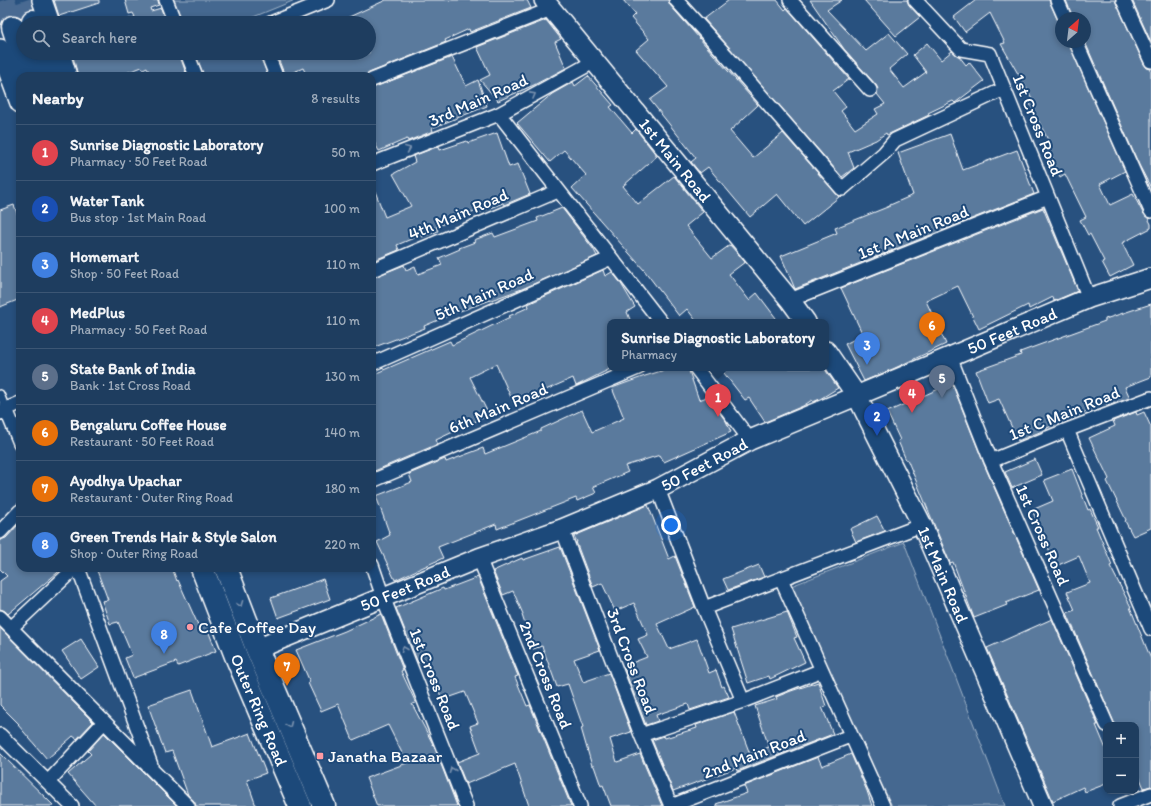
<!DOCTYPE html>
<html lang="en">
<head>
<meta charset="utf-8">
<style>
  :root { --surface:#1e3d5f; --page:#264465; --text:#f1f3f6; --muted:#a1aebd; --line:#3c5674; --accent:#bca0f2 }
  body { margin:0; font-family:Itim,sans-serif; background:var(--page); color:var(--text) }
  .controls { position:absolute; right:12px; bottom:12px; display:grid; overflow:hidden; border-radius:8px; box-shadow:0 2px 6px #0003 }
  .controls button { width:36px; height:36px; display:grid; place-items:center; padding:0; border:0; border-bottom:1px solid var(--line); background:var(--surface); color:var(--text); font:20px sans-serif }
  .compass { position:absolute; left:1055px; top:12px; width:36px; height:36px; border-radius:50%; background:var(--surface); box-shadow:0 2px 6px #0003; rotate:28deg }
  .you { position:absolute; left:671px; top:525px; width:14px; height:14px; margin:-10px; border:3px solid #fff; border-radius:50%; background:#1a73e8; box-shadow:0 0 0 6px #1a73e833 }
  .badge { display:grid; place-items:center; width:26px; height:26px; border-radius:50%; background:var(--accent); color:#fff; font-size:13px; font-weight:700 }
  .pin { position:absolute; translate:-50% -33px; filter:drop-shadow(0 1px 2px #0008) }
  .pin::after { content:''; position:absolute; top:21px; width:14px; height:12px; background:inherit; clip-path:polygon(0 0,100% 0,50% 100%) }
  .popup { position:absolute; left:607px; top:319px; width:222px; height:52px; box-sizing:border-box; display:grid; place-content:center; border-radius:8px; background:var(--surface); filter:drop-shadow(0 1px 3px #0005); font-size:13px; white-space:nowrap; color:var(--muted) }
  .popup b { font-size:15px; color:var(--text) }
  .popup::after { content:''; position:absolute; left:50%; top:100%; margin-left:-8px; border:8px solid transparent; border-top-color:var(--surface) }
  .list { margin:0; padding:0; list-style:none }
  h2 { display:flex; justify-content:space-between; align-items:center; height:52px; margin:0; padding:0 16px; font-size:17px }
  h2 small { font-size:13px; font-weight:400; color:var(--muted) }
  .list li { display:grid; grid-template-columns:26px 1fr auto; gap:12px; align-items:center; box-sizing:border-box; height:56px; padding:0 16px; border-top:1px solid var(--line) }
  .list b { display:block; font-size:15px; white-space:nowrap }
  .list p { margin:0; font-size:13px; white-space:nowrap; color:var(--muted) }
  .list em { font-size:13px; font-style:normal; color:var(--muted) }
  .icon { flex:none; width:22px; height:22px; fill:none; stroke:currentColor; stroke-width:2; stroke-linecap:round; stroke-linejoin:round }
  .map { position:relative; flex:none; width:1151px; height:806px; overflow:hidden }
  .search { position:absolute; background:var(--surface); box-shadow:0 2px 6px #0003; left:16px; top:16px; width:360px; height:44px; display:flex; align-items:center; gap:10px; box-sizing:border-box; padding:0 14px; border-radius:22px; color:var(--muted); font-size:15px }
  .panel { position:absolute; background:var(--surface); box-shadow:0 2px 6px #0003; left:16px; top:72px; width:360px; height:500px; border-radius:12px }
  .map>svg:first-child { display:block }
  .green { fill:#446890; stroke:#a2b4c8 }
  .building { fill:#5a7a9d; stroke:#fff }
  .lines { fill:none; stroke-linecap:round; stroke-linejoin:round }
  .highway-tunnel { stroke:#486b92; stroke-width:22; stroke-dasharray:22 11; stroke-linecap:butt }
  .lane-casing { stroke:#fff; stroke-width:10 }
  .street-casing { stroke:#fff; stroke-width:16 }
  .secondary-casing { stroke:#fff; stroke-width:22 }
  .highway-casing { stroke:#fff; stroke-width:25 }
  .lane { stroke:#1f4a7a; stroke-width:7 }
  .street { stroke:#1f4a7a; stroke-width:13 }
  .secondary { stroke:#1f4a7a; stroke-width:19 }
  .highway { stroke:#1f4a7a; stroke-width:22 }
  .oneway { stroke:#7992af }
  .poi-dot { fill:#ff9aa2; stroke:#1f4a7a; stroke-width:1.5 }
  .labels { text-anchor:middle; dominant-baseline:central; stroke-width:4; stroke-linejoin:round; paint-order:stroke }
  .street-label { font-size:17px; fill:#fff; stroke:#1f4a7a }
  .poi-label { font-size:17px; fill:#fff; stroke:#1f4a7a; text-anchor:start }
</style>
</head>
<body>
<div class="map">
<svg width="1151" height="806" viewBox="0 0 1151 806">
  <rect width="100%" height="100%" fill="#28517f"/>
  <filter id="ink" filterUnits="userSpaceOnUse"><feTurbulence type="fractalNoise" baseFrequency=".025" numOctaves="2"/><feDisplacementMap in="SourceGraphic" scale="8" xChannelSelector="R" yChannelSelector="G"/><feConvolveMatrix kernelMatrix="1 2 1 2 8 2 1 2 1" color-interpolation-filters="sRGB"/></filter>
  <g filter="url(#ink)">
    <path class="green" d="M174,0H295L246,20L247,23H183Z
      M195,53H259L268,76H204Z
      M904,542L1005,806H892L818,652L791,586Z"/>
    <path class="building" d="M54,0H99V3L59,16Z
      M125,0H158L159,5L150,8L151,11L161,8L166,23H123V21L135,17L133,13L129,14Z
      M386,0H527L531,8L470,32L469,29L445,40L446,42L369,73L365,76H307L303,68L285,76L276,53H369V23H336Z
      M623,0H668L670,5L758,105L730,131L753,158L783,133L839,197L803,226L777,194L750,217L708,167L700,173L691,162L696,158L650,100L668,87L636,50L649,39L631,18L635,14Z
      M729,0H777L785,10L787,8L849,79L833,91L846,107L841,111L855,129L878,114L875,109L885,104L877,94L878,89L876,85L844,49L810,0H842L827,10L866,51L889,33L907,54L889,69L904,88L926,72L913,55L927,43L941,60L952,51L959,56L966,65L969,62L984,81L955,103L953,101L928,113L929,115L887,135L886,133L876,140L848,152L854,168L842,177L704,19Z
      M864,0H907L909,5L920,17L896,36Z
      M976,0H1049L1058,21L1061,25V42H1068L1125,171L1100,184L1110,205L1133,194L1143,213L1148,218L1151,224V228L1122,243L1133,265L1110,277L1102,262L1104,261L1090,234L1088,235L1080,220L1086,217L1065,174L1060,177L1052,161L1054,160L1044,142L1048,140L1029,102L1033,100L1001,44L1005,43L990,13L965,32L954,17Z
      M1066,0H1115L1144,64L1147,68L1151,69V188L1139,165L1085,42V18H1073Z
      M1132,0H1151V42Z
      M546,20L561,39L555,42L566,68L534,85L498,101L480,80L490,75L477,47Z
      M72,53H179L187,76H150L147,67L143,69L142,67L118,76H78Z
      M452,57L466,86L478,80L487,106L432,128L433,131L408,141L407,139L402,141L379,151L372,138V88Z
      M588,76L613,105L610,107L632,133L636,129L657,156L623,186L638,204L674,176L703,212L686,226L712,258L730,245L745,262L729,274L749,300L757,293L779,322H697L687,309L679,316L644,270L572,188L586,175L564,150L550,162L517,123L552,94L573,82L575,86Z
      M497,133L509,167L518,164L530,194L504,205L503,203L480,212L479,209L436,227L438,231L422,237L421,235L397,245L399,250L372,261V186H373L385,217L409,207L411,206L393,174L415,162L413,156L439,146L440,150L467,141L468,143Z
      M950,134L963,170L1017,150L1034,194L795,289L781,256L837,233L835,228L890,206V205L913,195L898,153Z
      M14,205L20,221V299L0,307V210Z
      M562,208L594,250L597,256L522,289L460,311L424,326L425,328L372,348V278L404,265L406,270L415,266L418,274L442,265L439,258L460,249L459,248L475,242L474,240L493,233L495,237L538,221L537,218Z
      M1043,208L1078,291L1054,301L1053,297L1029,309L1028,305L979,329L958,286L926,301L946,344L893,369L864,381L845,344L863,335L841,288Z
      M603,270L605,276L612,272L620,282L635,307L627,312L631,322H610V369L576,386L573,378L514,404L496,364L470,377L489,415L436,440L438,444L372,472V375L450,341L452,345L510,317L509,316L529,307L528,304Z
      M1151,304V377L1125,387L1130,398L1107,406L1105,402L1077,416L1047,428V429L1018,441L999,399L988,403L976,371L1021,355L1020,352L1105,321V319Z
      M671,368H688L699,400L707,397L726,421L731,432L664,462L660,455L625,466L628,472L593,487L596,493L577,501L576,498L497,529L496,524L438,547L443,558L395,580L377,542L390,535L376,496L412,482L409,474L445,459L446,462L483,448L485,454L541,431V429L582,410L592,432L624,418L612,388L645,376Z
      M720,368H824L838,388L820,399L813,402L812,400L803,406L765,422L749,398L745,400Z
      M952,383L984,464L1039,590L1006,603L1007,605L974,618L953,562L950,563L907,459L906,460L898,441L900,440L887,412Z
      M1136,412L1137,415L1144,412L1151,427V528L1133,536L1125,521L1126,520L1107,481L1109,479L1089,438L1115,426L1113,421Z
      M1035,459L1042,475L1012,488L1005,472Z
      M1072,469L1088,510L1090,509L1098,527H1096L1112,565L1110,566L1131,607H1130L1151,659V786L1144,788L1136,769V725H1115L1067,613L1075,610L1067,592L1090,583L1079,556L1056,566L1032,510L1053,501L1044,480Z
      M648,505L669,559L675,556L695,607L657,624L669,649L697,639L709,673L716,670L722,687L724,686L729,697L690,710L688,704L656,715L658,721L646,725L624,668L630,666L629,664L647,657L638,639L648,635L634,603L615,611L602,583L593,587L576,542H577L574,536Z
      M877,516L885,531L856,542L850,529Z
      M18,525L20,527V568H63L8,614L5,611L0,609V581L7,576L0,569V540L6,538Z
      M560,547L600,650L574,659L583,682L609,673L631,732L610,739L617,762L640,754L662,806H611L603,785L601,786L594,766H592L581,728L583,727L568,684L557,687L542,646L533,649L522,615L523,614L513,591L503,595L493,571L522,558L523,560Z
      M759,565L764,577L728,590L723,579Z
      M96,568H172L177,581L178,580L199,627L206,625L216,651L178,666L176,662L133,678L125,658L132,655L118,622L110,624L102,601L108,600Z
      M478,577L518,676L515,677L527,706L530,705L571,806H529L515,764L466,784L457,762L480,753L470,726L478,723L465,692L442,700L434,676L432,677L425,660L418,663L396,608L443,588L444,590Z
      M323,579L330,599L278,618L271,598Z
      M787,612L797,637L794,638L805,662L770,679L769,676L748,683L731,629Z
      M381,614L403,670L401,671L416,703L412,704L434,746L457,806H377L366,778L407,763L388,725L353,740L338,704L321,711L308,683L310,682L296,650L345,631Z
      M1052,619L1098,725H1096L1106,749V784L1085,792L1083,787L1053,801L987,648Z
      M0,628L93,722L77,739L73,736L47,759L18,725L19,724L0,705Z
      M81,639L99,667L81,679L62,651Z
      M818,682L826,706L822,707L833,734L737,771L736,768L673,791L652,740L664,736L665,738L697,728L696,725L734,712L750,754L769,747L755,706L777,699L776,697L791,691Z
      M192,690L212,747L250,733L266,773L247,780L256,806H196L194,801L188,795L172,751L165,753L148,705Z
      M104,733L177,806H96L68,774L91,754L88,751Z
      M0,753L54,806H0Z
      M851,754L867,791L872,806H717L716,804L747,793L744,786L818,757L822,766Z"/>
    <g class="lines">
      <path class="highway-tunnel" d="M4,0L13,27
        M26,0L33,21"/>
      <g class="lane-casing">
        <path id="lane" d="M0,394L6,409"/>
      </g>
      <g class="street-casing">
        <path id="street" d="M166,0L175,23
          M676,0L725,54L842,189L884,153L895,140L1004,89
          M790,0L870,90
          M915,0L961,49L990,54L1089,298
          M1057,0L1065,18
          M1123,0L1151,61
          M271,23L328,0
          M1076,42L1151,211
          M187,53L196,76
          M267,53L276,76
          M372,80L551,9
          M499,114L661,322
          M372,164L499,114L595,61
          M372,270L558,191
          M790,300L1048,197
          M950,357L991,461L1107,725
          M372,364L611,258
          M696,368L750,440
          M6,409L20,443
          M0,413L6,409L20,403
          M1067,430L1151,629
          M991,461L1067,430L1151,398
          M372,481L638,368
          M658,489L704,608L743,701
          M562,529L641,735L671,806
          M0,532L20,511
          M479,558L580,806
          M372,565L383,597L466,806
          M78,568L151,765
          M781,579L883,806
          M704,608L922,525
          M0,617L188,806
          M11,628L75,568
          M0,735L72,806
          M641,735L743,701L822,670
          M48,782L104,722
          M671,806L850,736
          M1120,806L1151,794"/>
      </g>
      <g class="secondary-casing">
        <g id="secondary">
          <path d="M42,0L50,23"/>
          <path id="s1" d="M544,0L790,300L806,322"/>
          <path d="M0,49L20,103"/>
          <path d="M60,53L67,76"/>
          <path id="s2" d="M826,351L857,396L922,525L1043,806"/>
          <path id="s3" d="M257,649L479,558L562,529L658,489L750,440L950,357L1089,298L1151,278"/>
        </g>
      </g>
      <g class="highway-casing">
        <g id="highway">
          <path d="M33,21V23"/>
          <path d="M13,27L29,76"/>
          <path d="M44,53L51,76"/>
          <path id="s4" d="M202,568L236,656L300,806"/>
          <path d="M226,568L257,649L324,806"/>
        </g>
      </g>
      <use href="#lane" class="lane"/>
      <use href="#street" class="street"/>
      <use href="#secondary" class="secondary"/>
      <use href="#highway" class="highway"/>
    </g>
    <defs><path id="oneway-chevron" d="M-2-3.5L2.5 0L-2 3.5" fill="none" stroke-width="1.6" stroke-linecap="round" stroke-linejoin="round"/></defs>
    <g class="oneway">
      <use href="#oneway-chevron" transform="translate(533 95) rotate(-29)"/>
      <use href="#oneway-chevron" transform="translate(408 149) rotate(-22)"/>
      <use href="#oneway-chevron" transform="translate(240 604) rotate(69)"/>
      <use href="#oneway-chevron" transform="translate(404 649) rotate(-112)"/>
      <use href="#oneway-chevron" transform="translate(289 725) rotate(67)"/>
      <use href="#oneway-chevron" transform="translate(452 770) rotate(-112)"/>
    </g>
  </g>
  <g class="poi-dot">
    <circle cx="190" cy="627" r="4"/>
    <rect x="316" y="752" width="8" height="8" rx="2"/>
  </g>
  <g class="labels">
    <g class="street-label">
      <text transform="translate(478 100) rotate(-24)">3rd Main Road</text>
      <text transform="translate(1038 125) rotate(68)">1st Cross Road</text>
      <text stroke="none"><textPath href="#s1" startOffset="207">1st Main Road</textPath></text>
      <text transform="translate(458 214) rotate(-23)">4th Main Road</text>
      <text transform="translate(913 232) rotate(-22)">1st A Main Road</text>
      <text transform="translate(484 294) rotate(-24)">5th Main Road</text>
      <text stroke="none"><textPath href="#s3" startOffset="820">50 Feet Road</textPath></text>
      <text transform="translate(498 408) rotate(-23)">6th Main Road</text>
      <text transform="translate(1064 413) rotate(-22)">1st C Main Road</text>
      <text stroke="none"><textPath href="#s3" startOffset="484">50 Feet Road</textPath></text>
      <text transform="translate(1043 535) rotate(66)">1st Cross Road</text>
      <text stroke="none"><textPath href="#s2" startOffset="253">1st Main Road</textPath></text>
      <text stroke="none"><textPath href="#s3" startOffset="160">50 Feet Road</textPath></text>
      <text transform="translate(632 661) rotate(69)">3rd Cross Road</text>
      <text transform="translate(546 675) rotate(68)">2nd Cross Road</text>
      <text transform="translate(435 679) rotate(68)">1st Cross Road</text>
      <text stroke="none"><textPath href="#s4" startOffset="153">Outer Ring Road</textPath></text>
      <text transform="translate(754 754) rotate(-21)">2nd Main Road</text>
    </g>
    <g class="poi-label">
      <text x="198" y="627">Cafe Coffee Day</text>
      <text x="328" y="756">Janatha Bazaar</text>
    </g>
  </g>
</svg>
<div class="controls">
<button>+</button>
<button>−</button>
</div>
<svg class="compass" viewBox="-18 -18 36 36"><path d="M0-13l5 13h-10z" fill="#e53935"/><path d="M0 13l5-13h-10z" fill="#a1aebd"/></svg>
<div class="you"></div>
<div class="pin badge" style="left:718px;top:417px;background:#e0444e">1</div>
<div class="popup"><b>Sunrise Diagnostic Laboratory</b>Pharmacy</div>
<div class="pin badge" style="left:877px;top:436px;background:#1a4fb4">2</div>
<div class="pin badge" style="left:867px;top:365px;background:#3f7fe0">3</div>
<div class="pin badge" style="left:912px;top:413px;background:#e0444e">4</div>
<div class="pin badge" style="left:942px;top:398px;background:#5c6f8a">5</div>
<div class="pin badge" style="left:932px;top:345px;background:#e8710a">6</div>
<div class="pin badge" style="left:287px;top:686px;background:#e8710a">7</div>
<div class="pin badge" style="left:164px;top:654px;background:#3f7fe0">8</div>
<div class="search"><svg class="icon" aria-label="search" viewBox="0 0 24 24"><circle cx="10" cy="10" r="6"/><path d="M15 15l6 6"/></svg>Search here</div>
<section class="panel">
<h2>Nearby<small>8 results</small></h2>
<ul class="list">
<li><span class="badge" style="background:#e0444e">1</span><div><b>Sunrise Diagnostic Laboratory</b><p>Pharmacy · 50 Feet Road</p></div><em>50 m</em></li>
<li><span class="badge" style="background:#1a4fb4">2</span><div><b>Water Tank</b><p>Bus stop · 1st Main Road</p></div><em>100 m</em></li>
<li><span class="badge" style="background:#3f7fe0">3</span><div><b>Homemart</b><p>Shop · 50 Feet Road</p></div><em>110 m</em></li>
<li><span class="badge" style="background:#e0444e">4</span><div><b>MedPlus</b><p>Pharmacy · 50 Feet Road</p></div><em>110 m</em></li>
<li><span class="badge" style="background:#5c6f8a">5</span><div><b>State Bank of India</b><p>Bank · 1st Cross Road</p></div><em>130 m</em></li>
<li><span class="badge" style="background:#e8710a">6</span><div><b>Bengaluru Coffee House</b><p>Restaurant · 50 Feet Road</p></div><em>140 m</em></li>
<li><span class="badge" style="background:#e8710a">7</span><div><b>Ayodhya Upachar</b><p>Restaurant · Outer Ring Road</p></div><em>180 m</em></li>
<li><span class="badge" style="background:#3f7fe0">8</span><div><b>Green Trends Hair &amp; Style Salon</b><p>Shop · Outer Ring Road</p></div><em>220 m</em></li>
</ul>
</section>
</div>
</body>
</html>
